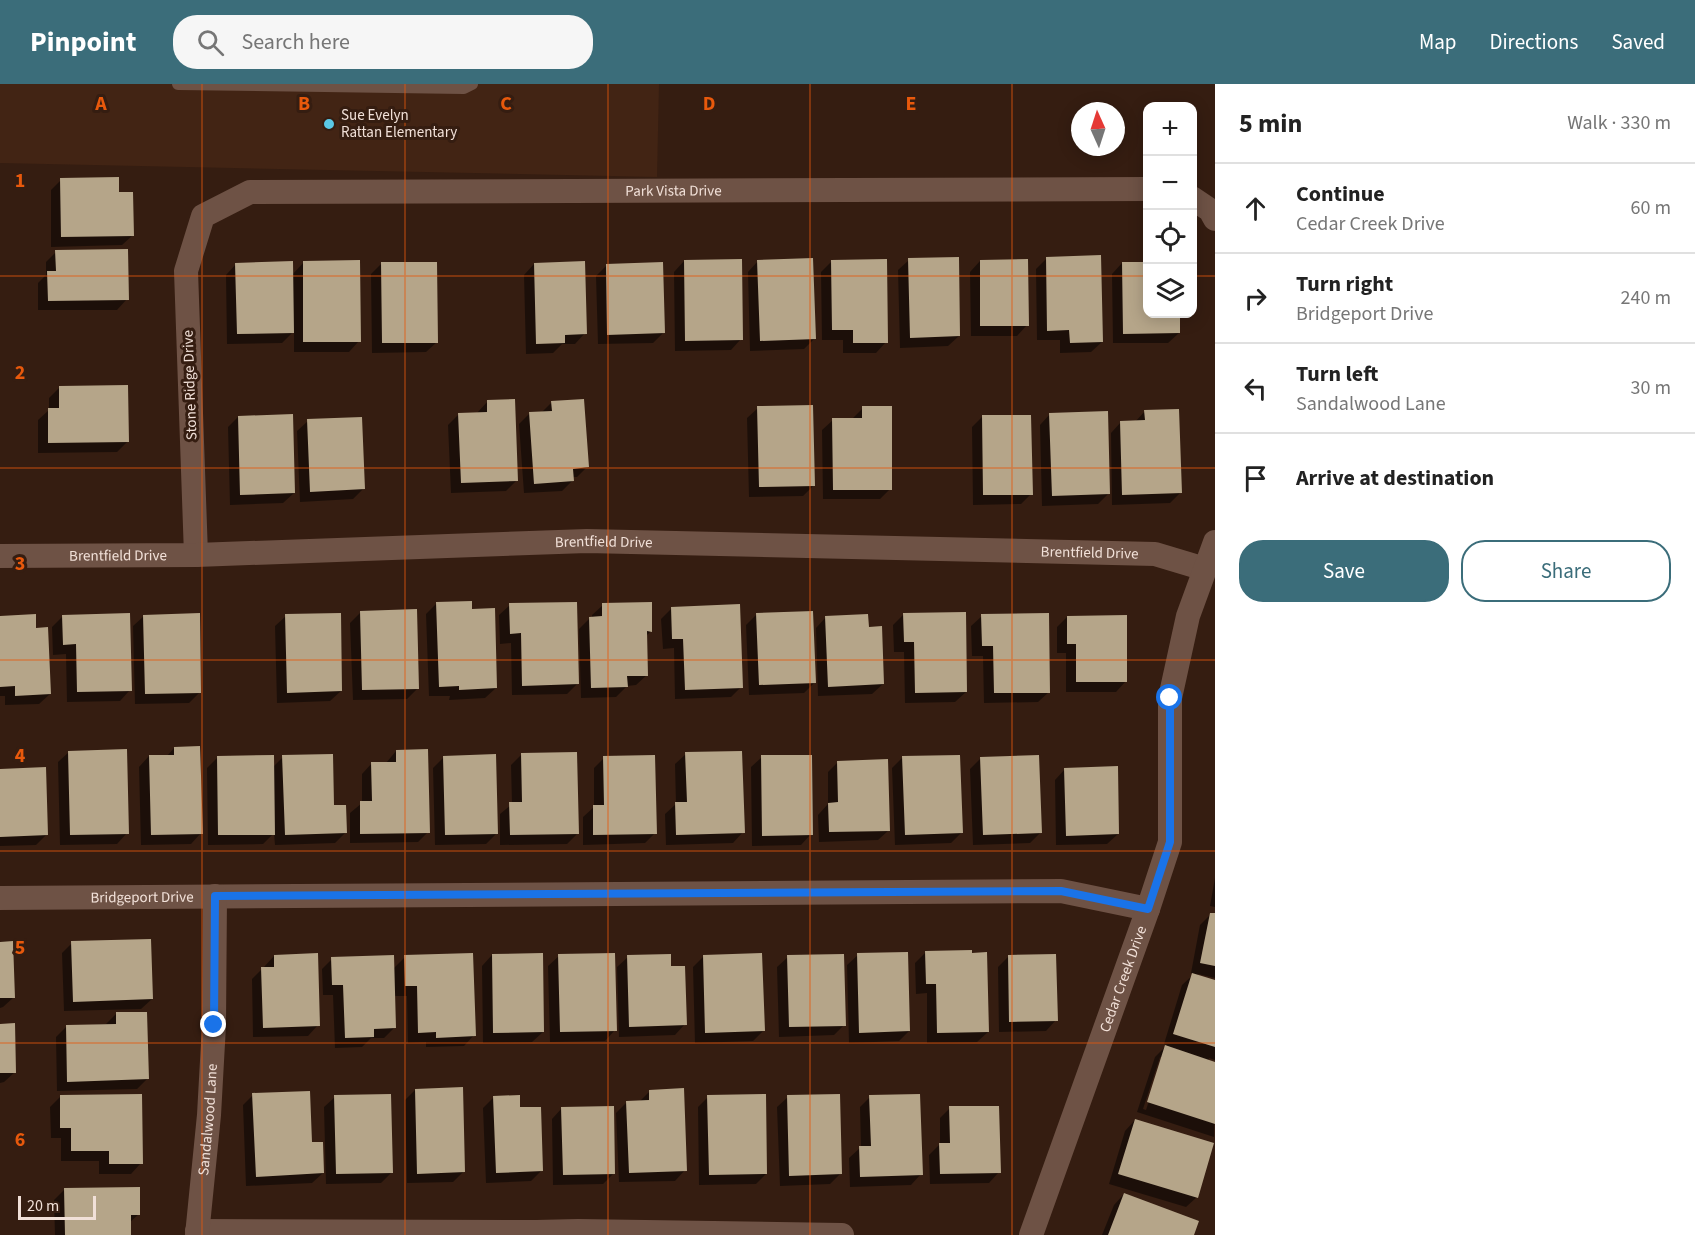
<!DOCTYPE html>
<html lang="en">
<head>
<meta charset="utf-8">
<style>
  :root { --surface:#fff; --page:#f6f6f6; --text:#222; --muted:#767676; --line:#e0e0e0; --accent:#3b6d7a }
  body { margin:0; font-family:"Source Sans 3",sans-serif; background:var(--page); color:var(--text) }
  .controls { position:absolute; right:18px; top:18px; display:grid; overflow:hidden; border-radius:12px; box-shadow:0 3px 15px #0003 }
  .controls button { width:54px; height:54px; display:grid; place-items:center; padding:0; border:0; border-bottom:2px solid var(--line); background:var(--surface); color:var(--text); font:30px sans-serif }
  .compass { position:absolute; left:1071px; top:18px; width:54px; height:54px; border-radius:50%; background:var(--surface); box-shadow:0 3px 15px #0003; rotate:357deg }
  .scale { position:absolute; left:18px; bottom:15px; width:78px; box-sizing:border-box; padding-left:6px; border:3px solid #f1e0d8; border-top:0; font-size:16px; line-height:21px; white-space:nowrap; color:#f1e0d8; -webkit-text-stroke:4px #351d11; paint-order:stroke }
  .stop { position:absolute; width:18px; height:18px; margin:-14px; border:4px solid #1a73e8; border-radius:50%; background:#fff }
  .stop.end { background:#1a73e8; border-color:#fff; box-shadow:0 2px 6px #0008 }
  .list { margin:0; padding:0; list-style:none }
  h2 { display:flex; justify-content:space-between; align-items:center; height:78px; margin:0; padding:0 24px; font-size:26px }
  h2 small { font-size:20px; font-weight:400; color:var(--muted) }
  .list li { display:grid; grid-template-columns:39px 1fr auto; gap:18px; align-items:center; box-sizing:border-box; height:90px; padding:0 24px; border-top:2px solid var(--line) }
  .list b { display:block; font-size:22px; white-space:nowrap }
  .list p { margin:0; font-size:20px; white-space:nowrap; color:var(--muted) }
  .list em { font-size:20px; font-style:normal; color:var(--muted) }
  .actions { display:flex; gap:12px; padding:18px 24px }
  .actions a { flex:1; padding:14px 0; border:2px solid var(--accent); border-radius:24px; text-align:center; font-size:21px; color:var(--accent) }
  .actions .main { background:var(--accent); color:#fff }
  .icon { flex:none; width:33px; height:33px; fill:none; stroke:currentColor; stroke-width:2; stroke-linecap:round; stroke-linejoin:round }
  .map { position:relative; flex:none; width:1215px; height:1151px; overflow:hidden }
  header { display:flex; align-items:center; gap:36px; box-sizing:border-box; height:84px; padding:0 30px; background:var(--accent); color:#fff }
  header strong { font-size:28px }
  nav { display:flex; gap:33px; margin-inline-start:auto; font-size:21px }
  .search { width:420px; height:54px; background:var(--page); display:flex; align-items:center; gap:15px; box-sizing:border-box; padding:0 21px; border-radius:24px; color:var(--muted); font-size:22px }
  main { display:flex }
  aside { flex:1; background:var(--surface) }
  .map>svg:first-child { display:block }
  .built { fill:#422414 }
  .shadow { fill:#0007; fill-rule:evenodd }
  .building { fill:#b5a589 }
  .lines { fill:none; stroke-linecap:round; stroke-linejoin:round }
  .service { stroke:#6e5245; stroke-width:12 }
  .minor { stroke:#6e5245; stroke-width:24 }
  .route { stroke:#1a73e8; stroke-width:8 }
  .grid { fill:none; stroke:#e8590c; stroke-width:1.5; stroke-opacity:0.55 }
  .poi-dot { fill:#5ac8e5; stroke:#351d11; stroke-width:2 }
  .labels { text-anchor:middle; dominant-baseline:central; stroke-width:6; stroke-linejoin:round; paint-order:stroke }
  .poi-label { font-size:15px; fill:#f1e0d8; stroke:#351d11; text-anchor:start }
  .street-label { font-size:15px; fill:#f1e0d8; stroke:#351d11 }
  .grid-label { font-size:20px; text-anchor:middle; font-weight:bold; fill:#e8590c; stroke:#351d11; stroke-width:6; stroke-linejoin:round; paint-order:stroke }
</style>
</head>
<body>
<header>
<strong>Pinpoint</strong>
<div class="search"><svg class="icon" aria-label="search" viewBox="0 0 24 24"><circle cx="10" cy="10" r="6"/><path d="M15 15l6 6"/></svg>Search here</div>
<nav><a>Map</a><a>Directions</a><a>Saved</a></nav>
</header>
<main>
<div class="map">
<svg width="1215" height="1151" viewBox="0 0 1215 1151">
  <rect width="100%" height="100%" fill="#351d11"/>
  <path class="built" d="M0,0H659L657,93L0,79Z"/>
  <path class="shadow" d="M61,96L118,110L133,151L122,161L51,163V106Z
    M56,168L127,215L117,226H38V199L46,191V178Z
    M1047,174L1102,258L1091,268L1060,269V256H1037L1036,185Z
    M909,176L959,252L948,262L900,264L898,186Z
    M684,177L741,255L731,266L675,267L674,188Z
    M758,177L815,254L804,265L750,267L748,188Z
    M832,177L886,258L876,269H843V256H822L821,188Z
    M980,177L1027,241L1017,252H971L970,188Z
    M304,178L359,257L349,268H294V247L282,259L227,260L226,191L236,180L292,191Z
    M1122,179L1148,230H1179V249L1168,259H1113L1112,190Z
    M381,180L437,258L426,268L372,269L371,190Z
    M534,180L585,249L575,260H562L553,269L526,270L524,191Z
    M606,182L663,249L653,259L598,260L596,192Z
    M60,303L128,357L117,368L38,369V336L49,326V314Z
    M488,317L517,396L506,407L451,409L448,341L459,330L477,329Z
    M552,318L587,383L577,393H572L573,396L562,407L524,409L519,340L530,329H541Z
    M758,324L813,402L803,412L749,413L747,334Z
    M863,324L890,405L880,415H823L822,346L833,336L853,334Z
    M1145,327L1180,409L1170,419L1112,421L1111,349L1121,338H1135Z
    M1050,330L1108,410L1098,420L1042,422L1040,341Z
    M238,333L294,409L283,419L230,421L228,343Z
    M982,333L1031,410L1021,420L973,421L972,343Z
    M308,337L363,405L353,415L300,418L297,347Z
    M436,520L496,604L485,614L449,616L450,612H429L426,530Z
    M510,521L577,600L567,610L512,611L511,559L500,560L499,531Z
    M603,521L651,547L646,552L647,591L636,601L627,602L616,613L581,614L579,545L590,534H592V531Z
    M672,524L741,603L731,613L675,615L674,564L663,565L661,535Z
    M361,528L418,604L407,615L353,616L350,539Z
    M757,530L814,599L804,609L749,611L746,541Z
    M904,530L966,608L955,618L905,619L904,568H894L893,541Z
    M63,532L130,606L120,617L67,618L66,570L53,571L52,543Z
    M144,532L200,608L189,619L135,620L133,542Z
    M286,532L341,607L330,617L277,619L275,542Z
    M982,532L1049,608L1038,618L984,619L983,572H972L971,542Z
    M0,533L34,545L50,610L39,620L5,621V612H0Z
    M826,533L867,544L883,600L872,610L818,612L816,544Z
    M1067,533L1126,597L1116,608H1066V569H1057V543Z
    M174,664L201,749L191,760L141,761L139,683L149,672H167Z
    M396,667L428,748L418,758L350,759V729L362,719V690L372,679H386Z
    M69,668L127,749L117,760L60,761L58,678Z
    M522,670L577,750L567,760L500,761V730L512,720L511,681Z
    M686,670L743,748L733,759L666,761L665,730L676,720L675,680Z
    M218,673L272,684L283,673L333,723L346,748L335,759L275,761L274,749L263,760L208,761L207,684Z
    M444,673L497,749L486,760L435,761L433,684Z
    M762,673L811,750L801,761L752,762L751,683Z
    M903,673L961,749L951,759L895,761L892,684Z
    M604,674L655,749L645,759L583,761V733L594,723V684Z
    M981,674L1040,749L1030,759L973,761L970,685Z
    M838,678L889,746L878,756L819,758L818,731L828,720V688Z
    M1065,685L1118,750L1107,760L1056,761L1055,696Z
    M0,686L46,751L36,761L0,762Z
    M1215,794V823L1210,822Z
    M1211,830L1215,831V894L1198,890L1197,893L1215,898V976L1209,974L1208,977L1215,979L1214,1053L1137,1028L1155,973L1167,961L1164,960L1182,901L1194,890L1191,889L1200,841ZM1160,973H1163L1146,1026L1143,1025Z
    M0,859L14,913L3,923L0,924Z
    M72,859L152,915L141,925L64,927L62,869Z
    M926,868L988,948L977,958L927,959V909L916,910L915,879Z
    M492,871L543,948L532,958L483,959L482,882Z
    M858,871L909,947L899,957L849,959L847,881Z
    M274,872L318,941L308,952L253,953L252,895L262,885H264V883Z
    M559,872L615,946L605,957L550,958L548,882Z
    M704,872L763,947L753,957L695,959L693,883Z
    M405,873L474,951L464,962L426,963V958L408,959L407,912H394L395,943L384,954H371L362,963L335,964L333,911H323L322,885L332,875L393,885Z
    M628,873L670,884L685,940L675,951L619,953L617,883Z
    M788,873L844,941L834,951L779,953L777,883Z
    M1008,873L1056,936L1046,947L999,948L998,883Z
    M116,930L148,994L137,1005L57,1007L56,953L66,943L106,940Z
    M0,941L15,988L4,998L0,999Z
    M415,1006L464,1087L453,1098L407,1099L405,1016Z
    M650,1007L685,1086L675,1097L619,1098L616,1029L627,1018H639Z
    M253,1011L311,1060L323,1089L312,1099L246,1102L243,1021Z
    M61,1012L141,1079L131,1090H99V1077H61V1054H51L50,1023Z
    M335,1013L391,1089L381,1099L326,1100L324,1023Z
    M494,1013L541,1087L531,1097L486,1099L483,1024Z
    M708,1013L766,1090L756,1100L699,1101L698,1023Z
    M788,1013L840,1090L830,1100L780,1102L777,1023Z
    M870,1013L921,1090L911,1101L850,1103L849,1074L861,1063L860,1023Z
    M562,1024L614,1089L603,1100L553,1101L552,1035Z
    M950,1024L999,1088L989,1099L930,1100L929,1071L940,1060V1034Z
    M1135,1036L1197,1113L1186,1123L1109,1100L1125,1047Z
    M64,1106L139,1130L129,1139L130,1151H55L54,1116Z
    M1124,1110L1192,1151H1102L1114,1121Z"/>
  <path class="building" d="M119,93V108H133L134,152L61,153L60,94Z
    M128,165L129,216L48,217L47,187H56L55,166Z
    M1101,171L1103,258L1070,259L1069,246L1047,247L1046,173Z
    M959,173L960,252L910,254L908,174Z
    M813,174L816,255L760,257L757,176Z
    M742,175L743,256L685,257L684,176Z
    M887,175L888,259H853V246H832L831,176Z
    M1028,175L1029,242H980V176Z
    M360,176L361,258H303V177Z
    M293,177L294,249L237,250L235,179Z
    M585,177L587,250L565,251V259L536,260L534,179Z
    M381,178H437L438,259H382Z
    M663,178L665,249L607,251L606,180Z
    M1122,178H1148V230H1180V249L1123,250Z
    M128,301L129,358L48,359V324H59V302Z
    M515,315L518,397L461,399L458,329L487,328V316Z
    M584,315L589,383L573,385L574,397L534,400L529,328L552,327L551,317Z
    M813,321L815,402L759,403L757,322Z
    M862,322H892V406H833L832,334H862Z
    M1179,325L1182,409L1122,411L1120,337L1145,336L1144,326Z
    M1108,327L1110,410L1052,412L1049,329Z
    M293,330L295,409L240,411L238,332Z
    M982,331H1031L1033,411H983Z
    M362,333L365,405L310,408L307,335Z
    M472,517V525L495,524L497,604L459,606V602L439,603L436,518Z
    M577,518L579,600L522,602L521,549L510,550L509,519Z
    M652,518V548L647,547L648,592H627L628,603L591,604L589,533L602,532V519Z
    M740,520L743,604L685,606L683,555H672L671,523Z
    M417,525L419,605L362,606L360,527Z
    M813,527L816,599L759,601L756,529Z
    M966,528L967,608L915,609L914,558H904L903,529Z
    M130,529L132,607L77,608L76,560L63,561L62,531Z
    M200,529L201,609L145,610L143,531Z
    M341,529L342,607L287,609L285,530Z
    M1049,529L1050,609H994L993,562H982L981,530Z
    M36,530V544L48,543L51,610L15,612V602L0,603V532Z
    M868,530L869,543L882,542L884,600L828,603L825,532Z
    M1127,531V598H1076V560H1067V532Z
    M200,662L203,750L151,751L149,671H174V663Z
    M127,665L129,750L70,751L68,667Z
    M428,665L430,749L360,750V717H372L371,678H396V666Z
    M742,667L745,749L676,751L675,718H687L685,668Z
    M577,668L579,750L510,751L509,718H522L521,669Z
    M333,670L334,721H346L347,749L285,751L282,671Z
    M496,670L498,750L445,751L443,672Z
    M274,671L275,751H218L217,672Z
    M655,671L657,750L593,751V721H604L603,672Z
    M761,671H812L813,751L762,752Z
    M960,671L963,749L905,751L902,672Z
    M1039,671L1042,749L983,751L980,673Z
    M888,675L890,747L829,748L828,719L838,718L837,677Z
    M1118,682L1119,750L1066,752L1064,684Z
    M46,683L48,751L0,753V685Z
    M1210,829H1215V882L1200,879Z
    M151,855L153,915L73,918L71,857Z
    M13,857L15,914H0V858Z
    M972,866V869L987,868L989,948L937,949L936,900H926L925,867Z
    M908,868L910,947L859,949L857,869Z
    M318,869L320,942L263,944L261,883H274V871Z
    M473,869L476,952L436,954V948L418,949L417,902H405L404,871Z
    M543,869L544,948L493,949L492,870Z
    M615,869L617,947L560,948L558,870Z
    M762,869L765,947L705,949L703,871Z
    M671,870V882H685L687,941L629,943L627,871Z
    M844,870L846,942L789,943L787,871Z
    M1056,870L1058,937L1009,938L1008,871Z
    M394,871L396,944L374,945V953L345,954L343,901H332L331,873Z
    M1192,889L1215,896V963L1173,950Z
    M116,928H147L149,995L67,998L66,941L116,940Z
    M15,939L16,989H0V940Z
    M1165,961L1215,978V1040L1147,1018Z
    M463,1003L465,1088L417,1090L415,1005Z
    M684,1004L687,1087L629,1089L626,1017L649,1016V1006Z
    M310,1007L312,1058H323L324,1089L256,1093L252,1009Z
    M142,1010L143,1080H109V1067H71V1044H60V1011Z
    M391,1010L393,1089L336,1090L334,1011Z
    M766,1010L767,1090L709,1091L707,1011Z
    M840,1010L842,1090L789,1092L787,1011Z
    M920,1010L923,1091L860,1093L859,1062H871L869,1011Z
    M520,1011V1023H541L543,1087L496,1089L493,1012Z
    M614,1022L615,1090L563,1091L561,1023Z
    M949,1022H999L1001,1089L940,1090L939,1059H950Z
    M1135,1035L1214,1059L1198,1114L1118,1090Z
    M140,1103V1131H131V1151H65L64,1104Z
    M1124,1109L1199,1137L1194,1151H1108Z"/>
  <g class="lines">
    <path class="service" d="M178,0L464,4L472,0"/>
    <g class="minor">
      <path d="M1192,114L1210,126L1215,135"/>
      <path id="s1" d="M196,471L186,187L203,132L250,108L1148,105"/>
      <path id="s2" d="M0,472L196,471L587,457L1155,470L1205,485"/>
      <path id="s3" d="M0,814L1061,807L1148,825"/>
      <path d="M197,1147L536,1148L578,1147L842,1151"/>
      <path id="s4" d="M197,1151L209,1031L214,941L215,812"/>
      <path id="s5" d="M1031,1151L1148,825L1170,758V614L1188,532L1215,458"/>
    </g>
  </g>
  <g class="lines">
    <path class="route" d="M214,941L215,812L1061,807L1148,825L1170,758V614"/>
  </g>
  <path class="grid" d="M202,0V1151M405,0V1151M608,0V1151M810,0V1151M1012,0V1151M0,192H1148M1192,192H1215M0,384H1215M0,576H1215M0,767H1215M0,959H1215"/>
  <circle class="poi-dot" cx="329" cy="40" r="6"/>
  <g class="labels">
    <g class="poi-label">
      <text x="341" y="31">Sue Evelyn<tspan x="341" dy="17">Rattan Elementary</tspan></text>
    </g>
    <g class="street-label">
      <text stroke="none"><textPath href="#s1" startOffset="818">Park Vista Drive</textPath></text>
      <text transform="translate(190 301) rotate(-92)">Stone Ridge Drive</text>
      <text stroke="none"><textPath href="#s2" startOffset="604">Brentfield Drive</textPath></text>
      <text stroke="none"><textPath href="#s2" startOffset="1090">Brentfield Drive</textPath></text>
      <text stroke="none"><textPath href="#s2" startOffset="118">Brentfield Drive</textPath></text>
      <text stroke="none"><textPath href="#s3" startOffset="142">Bridgeport Drive</textPath></text>
      <text stroke="none"><textPath href="#s5" startOffset="272">Cedar Creek Drive</textPath></text>
      <text stroke="none"><textPath href="#s4" startOffset="116">Sandalwood Lane</textPath></text>
    </g>
  </g>
  <g class="grid-label">
    <text x="101" y="26">A</text>
    <text x="304" y="26">B</text>
    <text x="506" y="26">C</text>
    <text x="709" y="26">D</text>
    <text x="911" y="26">E</text>
    <text x="20" y="103">1</text>
    <text x="20" y="295">2</text>
    <text x="20" y="486">3</text>
    <text x="20" y="678">4</text>
    <text x="20" y="870">5</text>
    <text x="20" y="1062">6</text>
  </g>
</svg>
<div class="controls">
<button>+</button>
<button>−</button>
<button><svg class="icon" aria-label="locate" viewBox="0 0 24 24"><circle cx="12" cy="12" r="6"/><path d="M12 2v4M12 18v4M2 12h4M18 12h4"/></svg></button>
<button><svg class="icon" aria-label="layers" viewBox="0 0 24 24"><path d="M12 4l9 5-9 5-9-5zM3 14l9 5 9-5"/></svg></button>
</div>
<svg class="compass" viewBox="-18 -18 36 36"><path d="M0-13l5 13h-10z" fill="#e53935"/><path d="M0 13l5-13h-10z" fill="#767676"/></svg>
<div class="scale">20 m</div>
<div class="stop" style="left:1170px;top:614px"></div>
<div class="stop end" style="left:214px;top:941px"></div>
</div>
<aside>
<h2>5 min<small>Walk · 330 m</small></h2>
<ul class="list">
<li><svg class="icon" aria-label="ahead" viewBox="0 0 24 24"><path d="M12 20V5M6 11l6-6 6 6"/></svg><div><b>Continue</b><p>Cedar Creek Drive</p></div><em>60 m</em></li>
<li><svg class="icon" aria-label="right" viewBox="0 0 24 24"><path d="M7 20v-9h11M14 6l5 5-5 5"/></svg><div><b>Turn right</b><p>Bridgeport Drive</p></div><em>240 m</em></li>
<li><svg class="icon" aria-label="left" viewBox="0 0 24 24"><path d="M17 20v-9H6M10 6l-5 5 5 5"/></svg><div><b>Turn left</b><p>Sandalwood Lane</p></div><em>30 m</em></li>
<li><svg class="icon" aria-label="arrive" viewBox="0 0 24 24"><path d="M6 21V4h12l-3 4 3 4H6"/></svg><div><b>Arrive at destination</b></div></li>
</ul>
<div class="actions"><a class="main">Save</a><a>Share</a></div>
</aside>
</main>
</body>
</html>
